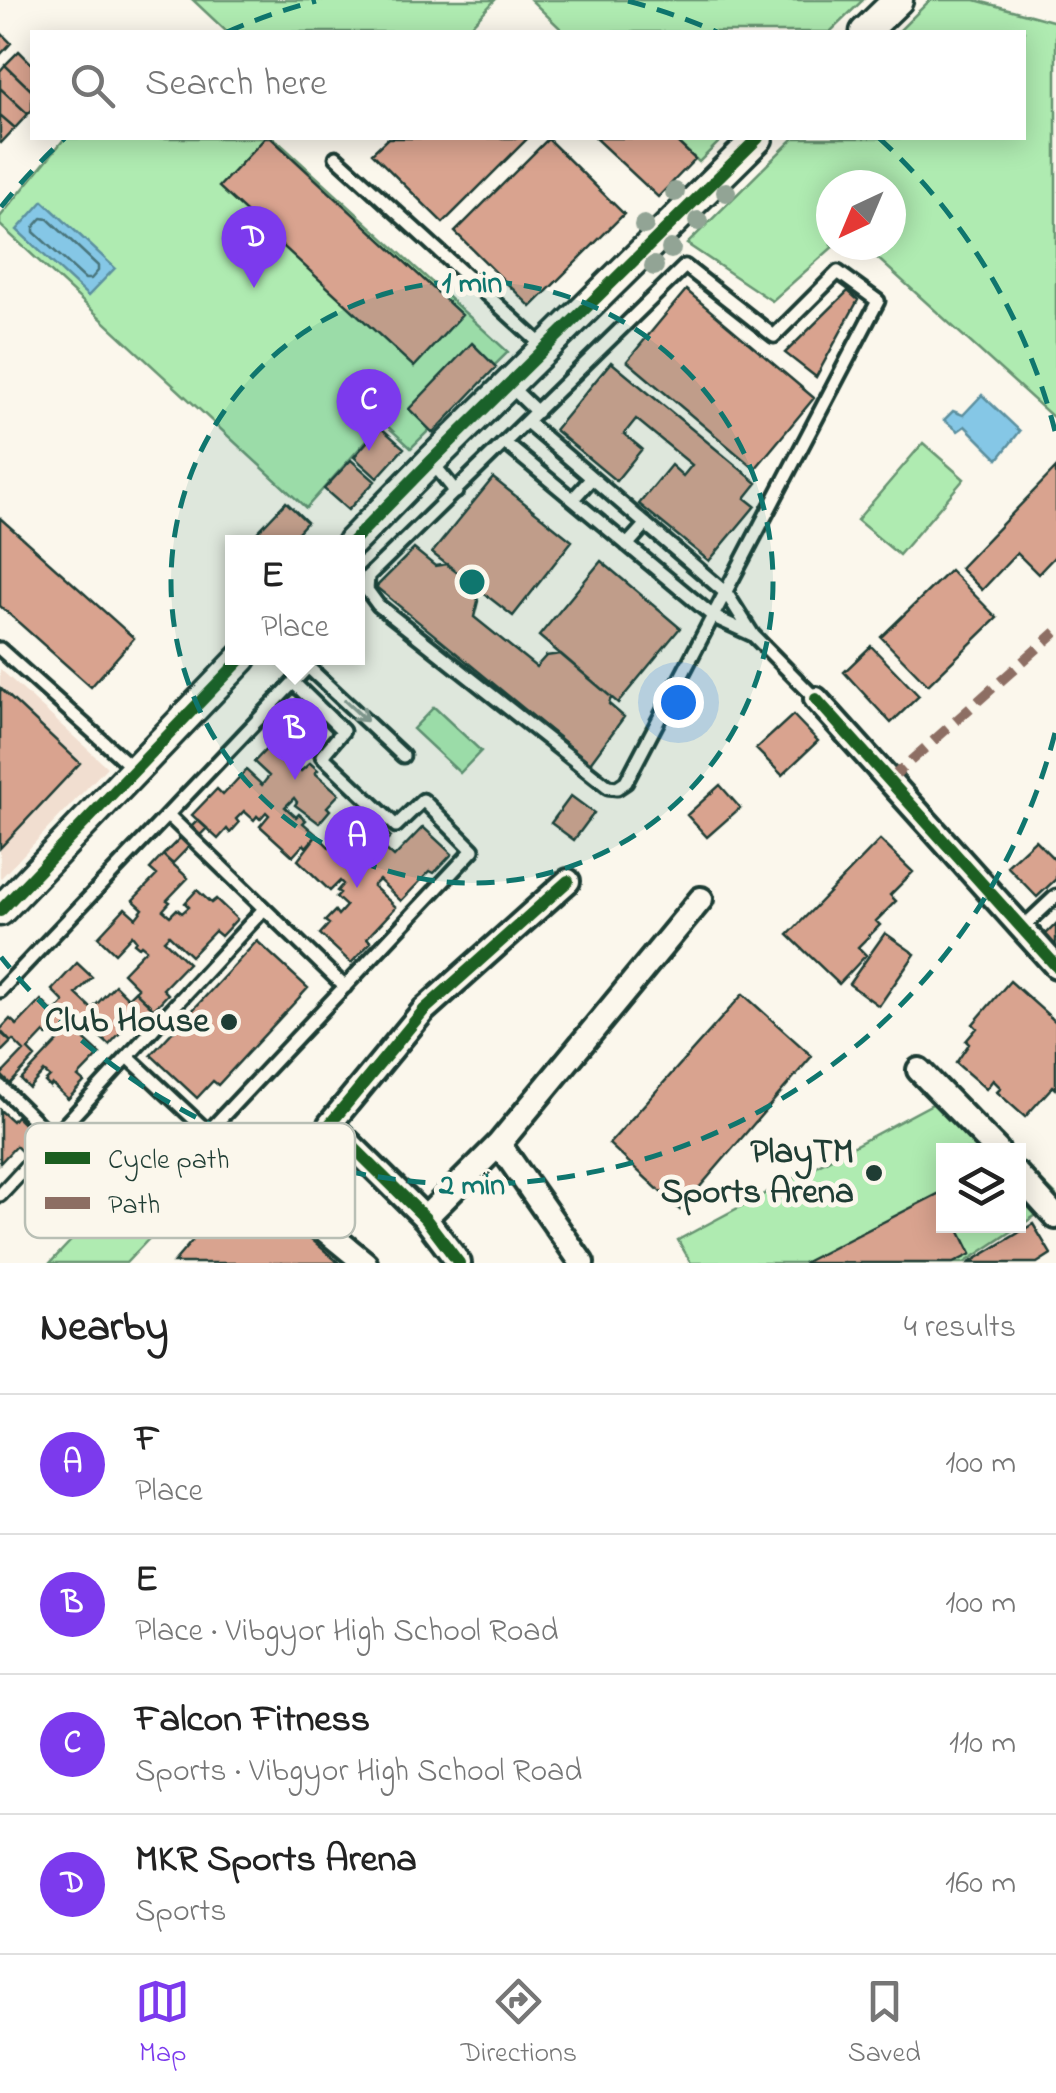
<!DOCTYPE html>
<html lang="en">
<head>
<meta charset="utf-8">
<style>
  :root { --surface:#fff; --page:#f2f2f2; --text:#222; --muted:#767676; --line:#e0e0e0; --accent:#7c3aed }
  body { margin:0; font-family:"Indie Flower",sans-serif; background:var(--page); color:var(--text) }
  .controls { position:absolute; right:30px; bottom:30px; display:grid; overflow:hidden; border-radius:0px; box-shadow:0 5px 25px #0003 }
  .controls button { width:90px; height:90px; display:grid; place-items:center; padding:0; border:0; border-bottom:2px solid var(--line); background:var(--surface); color:var(--text); font:50px sans-serif }
  .compass { position:absolute; left:816px; top:170px; width:90px; height:90px; border-radius:50%; background:var(--surface); box-shadow:0 5px 25px #0003; rotate:224deg }
  .you { position:absolute; left:678px; top:702px; width:35px; height:35px; margin:-25px; border:8px solid #fff; border-radius:50%; background:#1a73e8; box-shadow:0 0 0 15px #1a73e833 }
  .badge { display:grid; place-items:center; width:65px; height:65px; border-radius:50%; background:var(--accent); color:#fff; font-size:32px; font-weight:700 }
  .pin { position:absolute; translate:-50% -82px; filter:drop-shadow(0 2px 5px #0008) }
  .pin::after { content:''; position:absolute; top:52px; width:35px; height:30px; background:inherit; clip-path:polygon(0 0,100% 0,50% 100%) }
  .popup { position:absolute; left:225px; top:535px; width:140px; height:130px; box-sizing:border-box; display:grid; place-content:center; border-radius:0px; background:var(--surface); filter:drop-shadow(0 2px 8px #0005); font-size:32px; white-space:nowrap; color:var(--muted) }
  .popup b { font-size:38px; color:var(--text) }
  .popup::after { content:''; position:absolute; left:50%; top:100%; margin-left:-20px; border:20px solid transparent; border-top-color:var(--surface) }
  .list { margin:0; padding:0; list-style:none }
  h2 { display:flex; justify-content:space-between; align-items:center; height:130px; margin:0; padding:0 40px; font-size:42px }
  h2 small { font-size:32px; font-weight:400; color:var(--muted) }
  .list li { display:grid; grid-template-columns:65px 1fr auto; gap:30px; align-items:center; box-sizing:border-box; height:140px; padding:0 40px; border-top:2px solid var(--line) }
  .list b { display:block; font-size:38px; white-space:nowrap }
  .list p { margin:0; font-size:32px; white-space:nowrap; color:var(--muted) }
  .list em { font-size:32px; font-style:normal; color:var(--muted) }
  .icon { flex:none; width:55px; height:55px; fill:none; stroke:currentColor; stroke-width:2; stroke-linecap:round; stroke-linejoin:round }
  .map { position:relative; flex:none; width:1056px; height:1263px; overflow:hidden }
  .search { position:absolute; background:var(--surface); box-shadow:0 5px 25px #0003; left:30px; right:30px; top:30px; height:110px; display:flex; align-items:center; gap:25px; box-sizing:border-box; padding:0 35px; border-radius:0px; color:var(--muted); font-size:38px }
  .sheet { height:690px; background:var(--surface) }
  nav { display:flex; justify-content:space-around; align-items:center; box-sizing:border-box; height:140px; border-top:2px solid var(--line); background:var(--surface); font-size:28px; color:var(--muted) }
  nav a { display:grid; justify-items:center; gap:5px }
  nav .on { color:var(--accent) }
  .map>svg:first-child { display:block }
  .built { fill:#f1ded0 }
  .green { fill:#afebb1; stroke:#679472; stroke-width:2.5 }
  .water { fill:#85c7e6; stroke:#5c909f; stroke-width:2.5 }
  .lines { fill:none; stroke-linecap:round; stroke-linejoin:round }
  .shore { stroke:#48747b; stroke-width:2.5 }
  .building { fill:#d9a38f; stroke:#1f3d34; stroke-width:2.5 }
  .service-casing { stroke:#1f3d34; stroke-width:19 }
  .minor-casing { stroke:#1f3d34; stroke-width:30 }
  .tertiary-casing { stroke:#1f3d34; stroke-width:35 }
  .service { stroke:#fbf7ec; stroke-width:11 }
  .minor { stroke:#fbf7ec; stroke-width:22 }
  .tertiary { stroke:#fbf7ec; stroke-width:28 }
  .quiet { stroke:#8d6e63; stroke-width:10; stroke-dasharray:20 10; stroke-linecap:butt }
  .cycleway-casing { stroke:#fbf7ec; stroke-width:19 }
  .cycleway { stroke:#1b5e20; stroke-width:12 }
  .tree { fill:#92a495 }
  .oneway { stroke:#8d9a90 }
  .ring { fill:none; stroke:#0f766e; stroke-width:5; stroke-dasharray:18 12 }
  .poi-dot { fill:#1f3d34; stroke:#fbf7ec; stroke-width:4 }
  .labels { text-anchor:middle; dominant-baseline:central; stroke-width:10; stroke-linejoin:round; paint-order:stroke }
  .poi-label { font-size:35px; font-weight:bold; fill:#1f3d34; stroke:#fbf7ec; text-anchor:end }
  .key { fill:#fbf7ec; stroke:#b9bfb5; stroke-width:2.5 }
  .key-label { font-size:28px; fill:#1f3d34 }
  .centre { fill:#0f766e; stroke:#fbf7ec; stroke-width:5 }
  .ring-label { font-size:30px; text-anchor:middle; font-weight:bold; fill:#0f766e; stroke:#fbf7ec; stroke-width:10; stroke-linejoin:round; paint-order:stroke }
</style>
</head>
<body>
<div class="map">
<svg width="1056" height="1263" viewBox="0 0 1056 1263">
  <rect width="100%" height="100%" fill="#fbf7ec"/>
  <filter id="ink" filterUnits="userSpaceOnUse"><feTurbulence type="fractalNoise" baseFrequency=".01" numOctaves="2"/><feDisplacementMap in="SourceGraphic" scale="20" xChannelSelector="R" yChannelSelector="G"/><feConvolveMatrix kernelMatrix="1 2 1 2 8 2 1 2 1" color-interpolation-filters="sRGB"/></filter>
  <g filter="url(#ink)">
    <path class="built" d="M0,669L107,767L0,879Z"/>
    <path class="green" d="M193,0H495L465,32H227Z
      M531,0H863L830,32H564Z
      M930,0H975L1056,22V420L863,245H891V185H831V245H835L772,301L687,244L794,138H1024V32H898Z
      M65,138H274L508,352L411,448L383,422L306,508L0,225V217Z
      M673,138H723L699,162Z
      M923,443L964,479L899,555L857,520Z
      M434,707L481,751L460,773L413,729Z
      M953,1093L1011,1150H944V1226H1018L1019,1158L1056,1195V1202L964,1263H691L678,1240Z
      M118,1191L158,1229L126,1263H50Z"/>
    <path class="water" d="M43,201L115,268L88,296L17,230Z
      M982,395L1020,431L998,459L965,426L958,431L944,420L953,411L963,415Z
      M194,1142L215,1162L158,1223L123,1190L143,1169L158,1182Z"/>
    <g class="lines">
      <path class="shore" d="M42,218L48,219L98,266V271L91,279H85L34,232V227Z"/>
    </g>
    <path class="building" d="M0,32L11,43L0,55Z
      M19,51L32,64V91L5,65Z
      M5,65L32,91V110L28,114L0,88V71Z
      M0,88L28,114L15,128L0,115Z
      M0,115L15,128L1,143L0,142Z
      M265,138H271L462,315L414,367L219,187Z
      M388,138H528L443,223L372,153Z
      M595,138H673L695,159L658,197Z
      M548,139L624,214L531,307L455,232Z
      M686,290L814,398L755,469L627,361Z
      M848,291L858,300L816,377L785,353Z
      M472,343L496,367L433,433L409,409Z
      M611,362L757,483L745,498L755,506L709,561L639,504L671,465L683,476L692,465L636,419L624,434L642,449L616,481L555,430Z
      M380,427L404,448L377,478L354,457Z
      M351,460L375,481L348,510L324,489Z
      M1056,468V555L1038,574L1017,553L982,590L960,568Z
      M493,478L572,541L513,616L432,553Z
      M286,502L307,522L289,542H248Z
      M0,518L134,638L91,687L0,606Z
      M414,549L435,566L447,564L464,578L475,589L478,601L474,617L536,667L546,656L561,654L611,697L609,704L624,717L590,763L376,587Z
      M601,561L680,628L618,703L539,636Z
      M950,570L997,618L928,685L881,637Z
      M871,646L919,696L891,723L844,672Z
      M0,688L80,763L0,848Z
      M291,705L317,729L301,751L299,748L288,760L301,771L310,763L318,770L315,773L339,794L327,807L330,810L319,823L295,805L297,802L294,798L285,807L296,817L299,814L306,820L303,823L317,835L306,847L304,844L293,856L260,826L269,815L266,812L260,819L257,816L254,820L244,811L236,819L239,823L230,833L227,829L218,839L192,815L217,789L223,795L246,770L262,785L269,776L254,762L274,741L265,732Z
      M793,715L818,741L782,775L756,749Z
      M720,785L740,808L707,837L687,815Z
      M571,796L594,813L574,840L551,823Z
      M358,811L379,831L382,828L391,837L382,846L394,857L423,827L452,854L434,873L430,871L401,901L379,880L373,886L396,907L367,938L371,942L351,963L320,934L329,924L325,921L335,911L338,915L346,906L336,897L340,893L337,891L343,884L340,881L330,891L298,860L317,835L330,848L332,846L339,851L335,854L347,865L356,855L351,851L349,854L330,833L342,821L345,824Z
      M198,820L207,828L172,864L163,855Z
      M880,840L913,872L890,895L896,901L876,921L880,925L858,947L866,955L839,984L788,935Z
      M1035,840L1056,861V879L1037,897L1007,866Z
      M163,855L188,878L167,900L170,902L163,910L170,916L177,909L182,913L189,907L185,903L197,890L211,903L216,899L237,919L221,936L215,931L191,956L169,935L164,940L188,963L163,989L168,994L154,1009L135,991L138,988L123,973L146,949L141,945L139,947L134,943L136,940L132,935L115,953L98,937L125,908L136,918L143,909L133,900L157,875L150,869Z
      M1056,924V953L1042,938Z
      M885,933L915,954L879,1006L849,984Z
      M257,941L308,988L218,1085L213,1081L197,1098L151,1055Z
      M77,963L92,977L76,994L92,1009L115,985L128,998L135,991L154,1009L137,1027L131,1021L109,1045L85,1023L76,1032L100,1054L78,1077L84,1082L68,1099L52,1084L50,1087L45,1082L50,1077L44,1072L29,1088L21,1080L58,1041L50,1033L47,1036L44,1033L28,1050L35,1057L10,1084L1,1075L24,1051L13,1040L11,1042L0,1030L10,1019L17,1025L41,1000L54,1013L64,1002L52,990Z
      M1010,981L1056,1022V1089L1053,1086L1025,1117L997,1092L1001,1088L993,1080L986,1089L956,1063L969,1044L966,1041L977,1028L973,1024Z
      M743,994L812,1056L680,1210L609,1144Z
      M0,1032L11,1042L0,1053Z
      M0,1110L12,1121L16,1116L36,1135L21,1151L16,1146L0,1163Z
      M244,1181L339,1263H173Z
      M940,1193L944,1200V1226H957L971,1254L953,1263H803Z
      M1033,1224L1051,1254L1037,1263H969Z"/>
    <g class="lines">
      <g class="service-casing">
        <path id="service" d="M336,157L545,348
          M685,266L774,336L838,272L878,301L626,782L617,788L608,787L378,605L367,590L368,576Z
          M509,385L537,412
          M527,422L727,594L753,635L816,699
          M505,443L714,617L753,635
          M431,461L456,492
          M573,499L592,478
          M627,545L646,524
          M0,649L134,769
          M168,815L345,987
          M1022,928L1056,896
          M0,991L308,667L403,756
          M128,1057L208,1132L473,850L423,800L396,826L322,756L343,731L294,683
          M0,1086L53,1138
          M0,1195L264,909"/>
      </g>
      <g class="minor-casing">
        <path id="minor" d="M816,699L1056,966
          M919,1070L997,1150
          M499,1144L582,1263
          M1018,1175L1056,1217
          M264,1180L365,1263
          M425,1218L499,1144L701,899
          M459,1263L425,1218L330,1124L424,1010L568,881"/>
      </g>
      <g class="tertiary-casing">
        <path id="tertiary" d="M865,32L898,0
          M352,542L431,461L758,138
          M0,911L242,658"/>
      </g>
      <use href="#service" class="service"/>
      <use href="#minor" class="minor"/>
      <use href="#tertiary" class="tertiary"/>
      <path class="quiet" d="M888,781L1056,632"/>
      <g class="cycleway-casing">
        <path id="cycleway" d="M352,542L431,461L758,138
          M816,699L1056,966
          M0,911L242,658
          M459,1263L425,1218L330,1124L424,1010L568,881"/>
      </g>
      <use href="#cycleway" class="cycleway"/>
    </g>
    <g class="tree">
      <circle cx="675" cy="192" r="10"/>
      <circle cx="726" cy="192" r="10"/>
      <circle cx="698" cy="221" r="10"/>
      <circle cx="644" cy="225" r="10"/>
      <circle cx="671" cy="249" r="10"/>
      <circle cx="654" cy="266" r="10"/>
    </g>
    <defs><path id="oneway-shaft" d="M-6 0H5M1.5-3L5.5 0L1.5 3" fill="none" stroke-width="1.6" stroke-linecap="round" stroke-linejoin="round" transform="scale(2.5)"/></defs>
    <use class="oneway" href="#oneway-shaft" transform="translate(356 711) rotate(43)"/>
  </g>
  <circle cx="472" cy="582" r="301" fill="#0f766e" fill-opacity=".12"/>
  <g class="ring">
    <circle cx="472" cy="582" r="301"/>
    <path d="M1055 733A602 602 0 0 1 1 957M1 207A602 602 0 0 1 65 138M227 32A602 602 0 0 1 316 1M628 1A602 602 0 0 1 717 32M879 138A602 602 0 0 1 1055 431"/>
  </g>
  <g class="poi-dot">
    <circle cx="229" cy="1022" r="10"/>
    <circle cx="874" cy="1173" r="10"/>
  </g>
  <g class="labels">
    <g class="poi-label">
      <text x="209" y="1022">Club House</text>
      <text x="854" y="1153">PlayTM<tspan x="854" dy="40">Sports Arena</tspan></text>
    </g>
  </g>
  <rect x="25" y="1123" width="330" height="115" rx="15" class="key"/>
  <rect x="45" y="1152" width="45" height="12" fill="#1b5e20"/>
  <rect x="45" y="1197" width="45" height="12" fill="#8d6e63"/>
  <g class="key-label">
    <text x="108" y="1168">Cycle path</text>
    <text x="108" y="1213">Path</text>
  </g>
  <circle cx="472" cy="582" r="15" class="centre"/>
  <g class="ring-label">
    <text x="472" y="292">1 min</text>
    <text x="472" y="1194">2 min</text>
  </g>
</svg>
<div class="controls">
<button><svg class="icon" aria-label="layers" viewBox="0 0 24 24"><path d="M12 4l9 5-9 5-9-5zM3 14l9 5 9-5"/></svg></button>
</div>
<svg class="compass" viewBox="-18 -18 36 36"><path d="M0-13l5 13h-10z" fill="#e53935"/><path d="M0 13l5-13h-10z" fill="#767676"/></svg>
<div class="you"></div>
<div class="pin badge" style="left:357px;top:888px">A</div>
<div class="pin badge" style="left:295px;top:780px">B</div>
<div class="popup"><b>E</b>Place</div>
<div class="pin badge" style="left:369px;top:451px">C</div>
<div class="pin badge" style="left:254px;top:288px">D</div>
<div class="search"><svg class="icon" aria-label="search" viewBox="0 0 24 24"><circle cx="10" cy="10" r="6"/><path d="M15 15l6 6"/></svg>Search here</div>
</div>
<section class="sheet">
<h2>Nearby<small>4 results</small></h2>
<ul class="list">
<li><span class="badge">A</span><div><b>F</b><p>Place</p></div><em>100 m</em></li>
<li><span class="badge">B</span><div><b>E</b><p>Place · Vibgyor High School Road</p></div><em>100 m</em></li>
<li><span class="badge">C</span><div><b>Falcon Fitness</b><p>Sports · Vibgyor High School Road</p></div><em>110 m</em></li>
<li><span class="badge">D</span><div><b>MKR Sports Arena</b><p>Sports</p></div><em>160 m</em></li>
</ul>
</section>
<nav>
<a class="on"><svg class="icon" aria-label="map" viewBox="0 0 24 24"><path d="M3 6l6-2 6 2 6-2v14l-6 2-6-2-6 2zM9 4v14M15 6v14"/></svg>Map</a>
<a><svg class="icon" aria-label="directions" viewBox="0 0 24 24"><path d="M12 3l9 9-9 9-9-9zM9 14v-3h6M13 9l2 2-2 2"/></svg>Directions</a>
<a><svg class="icon" aria-label="saved" viewBox="0 0 24 24"><path d="M7 4h10v16l-5-4-5 4z"/></svg>Saved</a>
</nav>
</body>
</html>
